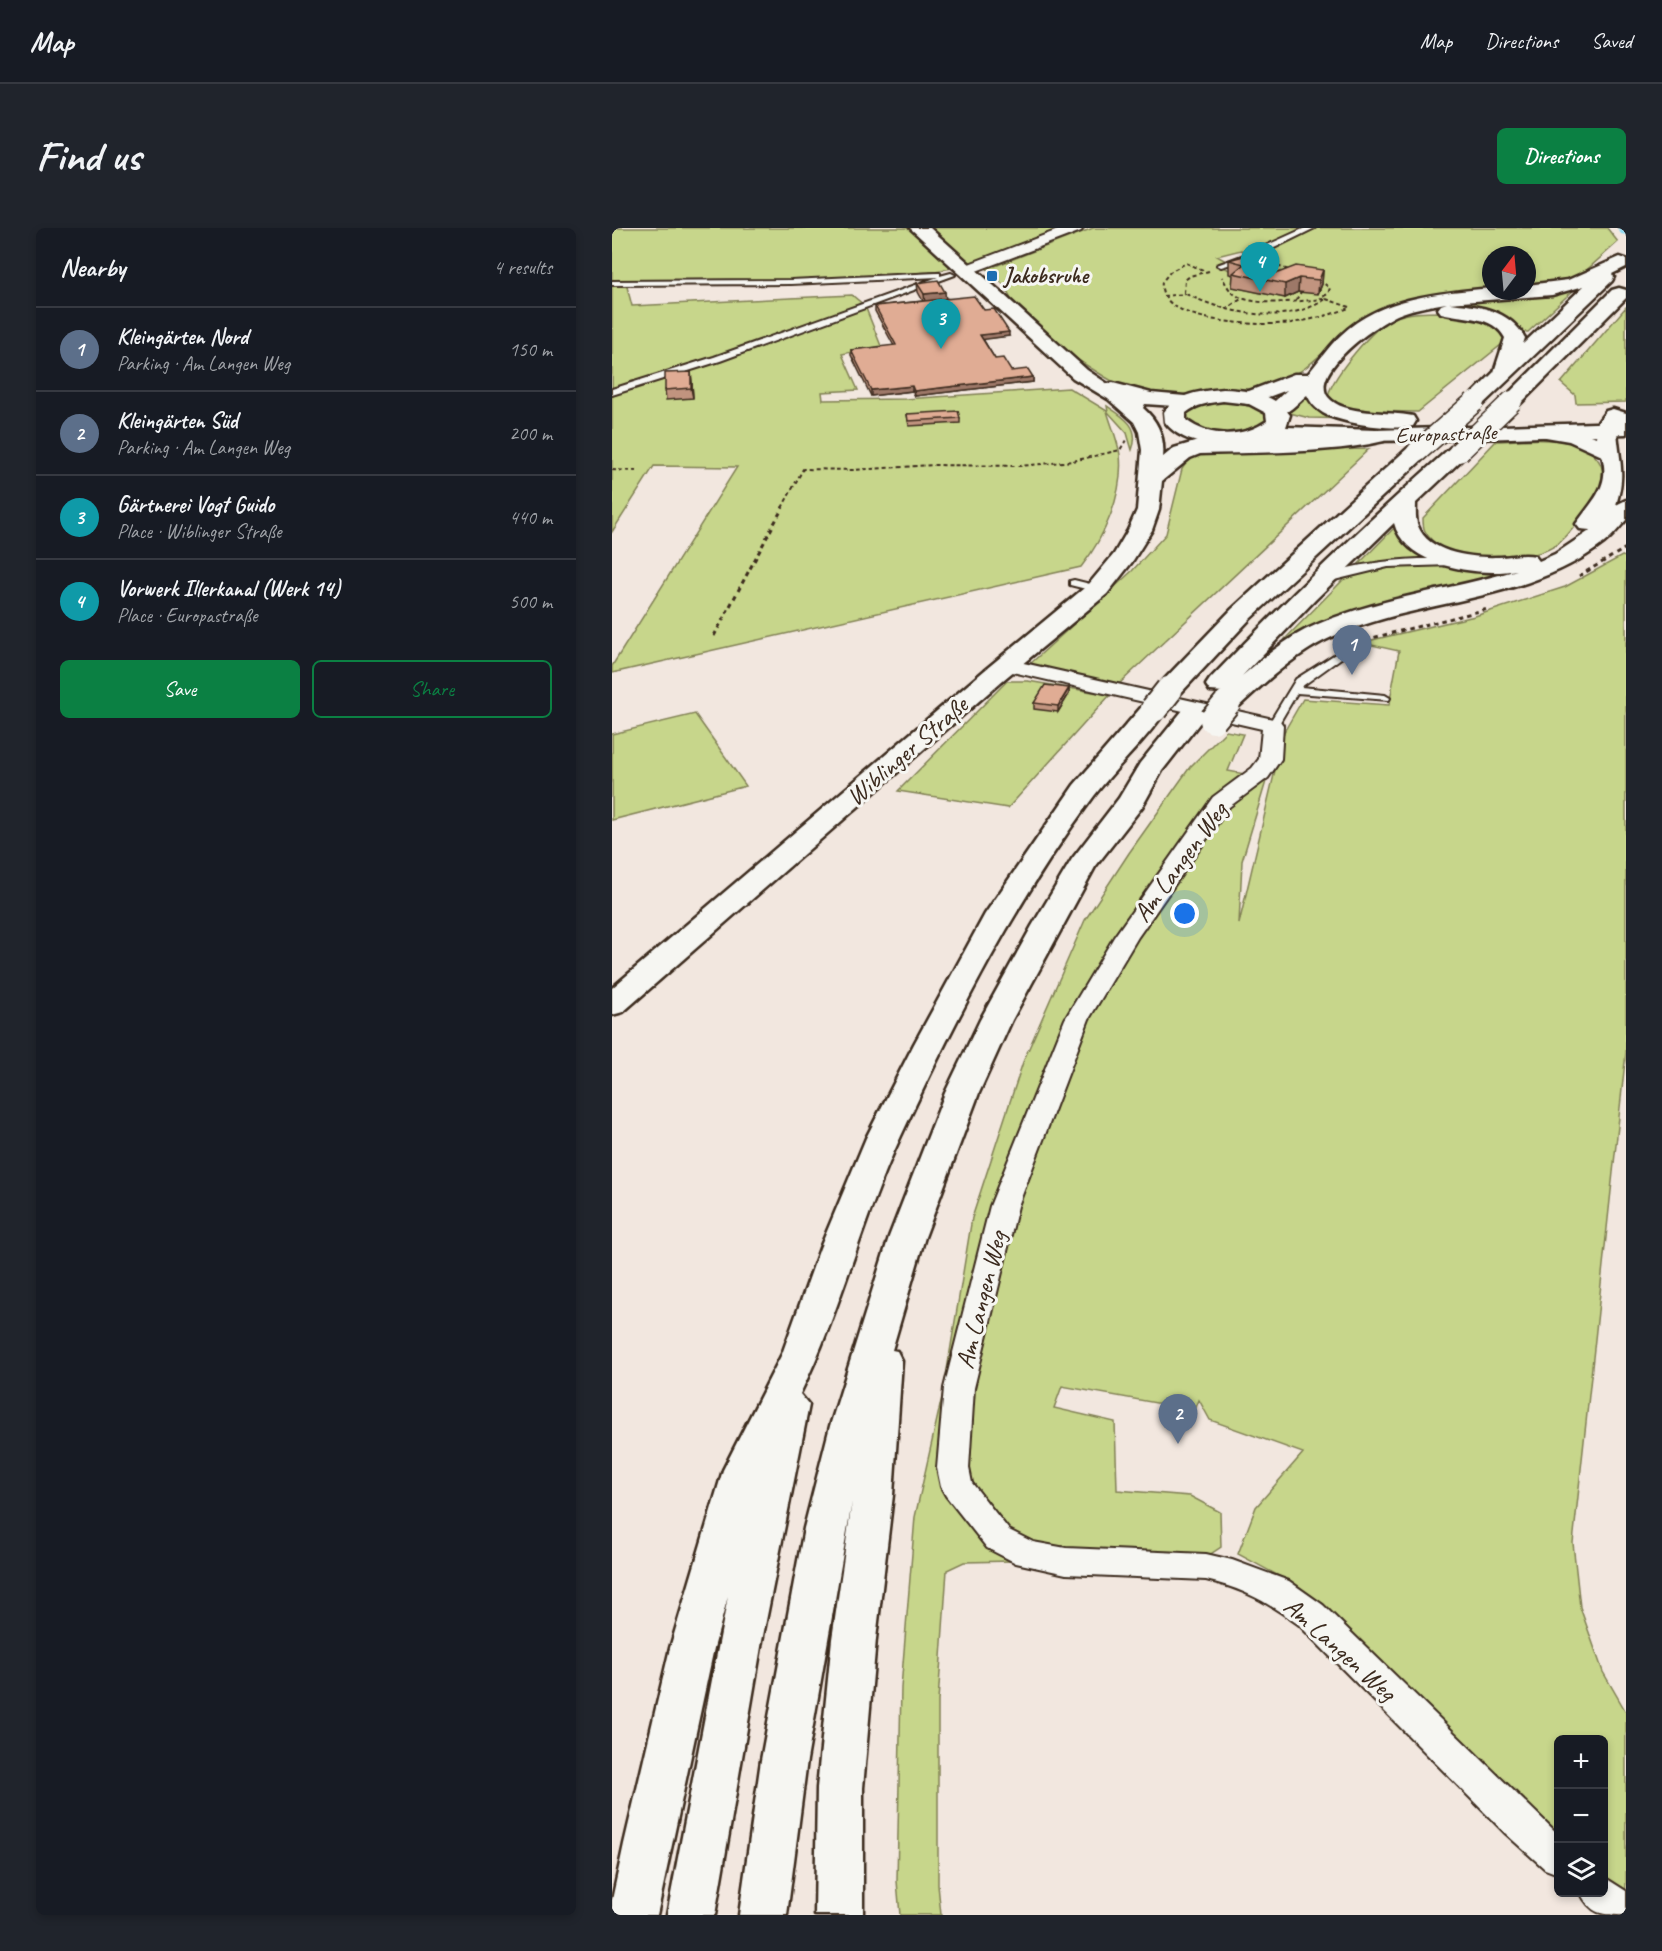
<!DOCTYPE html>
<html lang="en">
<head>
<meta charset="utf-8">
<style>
  :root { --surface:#171b24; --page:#20242c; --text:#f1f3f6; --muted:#9ea1a6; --line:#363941; --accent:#0b8043 }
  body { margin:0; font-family:Caveat,sans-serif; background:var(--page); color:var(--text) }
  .controls { position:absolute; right:18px; bottom:18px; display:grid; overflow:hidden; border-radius:9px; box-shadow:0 3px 9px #0003 }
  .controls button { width:54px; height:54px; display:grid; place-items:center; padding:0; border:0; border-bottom:2px solid var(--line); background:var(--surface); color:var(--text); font:30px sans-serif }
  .compass { position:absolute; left:870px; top:18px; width:54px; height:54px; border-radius:50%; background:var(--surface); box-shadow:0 3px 9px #0003; rotate:16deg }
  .you { position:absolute; left:573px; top:686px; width:21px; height:21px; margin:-15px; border:4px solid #fff; border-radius:50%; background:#1a73e8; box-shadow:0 0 0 9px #1a73e833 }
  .badge { display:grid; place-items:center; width:39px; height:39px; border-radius:50%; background:var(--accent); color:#fff; font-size:20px; font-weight:700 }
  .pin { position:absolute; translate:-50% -50px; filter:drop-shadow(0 2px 3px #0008) }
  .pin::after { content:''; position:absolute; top:32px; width:21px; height:18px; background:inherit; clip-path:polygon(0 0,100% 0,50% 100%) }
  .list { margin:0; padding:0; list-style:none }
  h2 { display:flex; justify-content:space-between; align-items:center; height:78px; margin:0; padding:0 24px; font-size:26px }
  h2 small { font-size:20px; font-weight:400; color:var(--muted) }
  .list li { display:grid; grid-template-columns:39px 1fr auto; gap:18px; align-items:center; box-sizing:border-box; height:84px; padding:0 24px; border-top:2px solid var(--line) }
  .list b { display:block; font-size:22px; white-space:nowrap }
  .list p { margin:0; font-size:20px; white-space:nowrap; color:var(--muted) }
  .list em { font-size:20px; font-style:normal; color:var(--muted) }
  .actions { display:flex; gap:12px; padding:18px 24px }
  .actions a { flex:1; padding:14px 0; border:2px solid var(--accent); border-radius:9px; text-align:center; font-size:21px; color:var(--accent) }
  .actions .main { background:var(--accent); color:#fff }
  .icon { flex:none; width:33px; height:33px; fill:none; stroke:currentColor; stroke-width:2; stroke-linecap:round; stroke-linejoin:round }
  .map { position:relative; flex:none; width:1014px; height:1687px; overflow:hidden; border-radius:9px }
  header { display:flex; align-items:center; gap:36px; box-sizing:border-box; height:84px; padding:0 30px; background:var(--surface); border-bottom:2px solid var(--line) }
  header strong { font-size:28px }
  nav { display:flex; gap:33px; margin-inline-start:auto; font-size:21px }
  .intro { display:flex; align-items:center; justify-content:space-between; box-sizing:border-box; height:144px; padding:0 36px }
  h1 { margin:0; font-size:42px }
  .button { padding:15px 27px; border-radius:9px; background:var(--accent); color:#fff; font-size:21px; font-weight:700 }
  main { display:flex; gap:36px; padding:0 36px }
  aside { flex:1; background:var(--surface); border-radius:9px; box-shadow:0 3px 9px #0003 }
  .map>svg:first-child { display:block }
  .green { fill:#c7d68b; stroke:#818054; stroke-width:1.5; fill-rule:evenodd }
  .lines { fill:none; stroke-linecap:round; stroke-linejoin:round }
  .canal { fill:#8fd9f1; fill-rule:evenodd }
  .lane-casing { stroke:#3b2a1e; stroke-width:4 }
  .street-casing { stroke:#3b2a1e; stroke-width:4 }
  .secondary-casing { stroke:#3b2a1e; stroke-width:5 }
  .primary-casing { stroke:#3b2a1e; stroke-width:5 }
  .highway-casing { stroke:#3b2a1e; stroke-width:5 }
  .path-far1 { stroke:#3b2a1e; stroke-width:2; stroke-dasharray:4 3; stroke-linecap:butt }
  .path { stroke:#3b2a1e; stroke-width:3; stroke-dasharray:4.5 4; stroke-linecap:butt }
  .lane { fill:#f6f6f2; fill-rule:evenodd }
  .street { fill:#f6f6f2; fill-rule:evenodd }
  .secondary { fill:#f6f6f2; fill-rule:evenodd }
  .primary { fill:#f6f6f2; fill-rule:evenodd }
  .highway { fill:#f6f6f2; fill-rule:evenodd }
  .highway-bridge-far1-casing { stroke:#3b2a1e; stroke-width:23; stroke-linecap:butt }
  .highway-bridge-casing { stroke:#3b2a1e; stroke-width:30; stroke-linecap:butt }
  .highway-bridge-far1 { stroke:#f6f6f2; stroke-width:20 }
  .highway-bridge { stroke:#f6f6f2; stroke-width:26 }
  .wall { fill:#c1947f; stroke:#3b2a1e; stroke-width:1.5 }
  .shaded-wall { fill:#9d7868; stroke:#3b2a1e; stroke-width:1.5 }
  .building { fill:#e0ac94; stroke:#3b2a1e; stroke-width:1.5 }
  .poi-dot { fill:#1f6fb2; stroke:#f6f6f2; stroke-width:2 }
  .labels { text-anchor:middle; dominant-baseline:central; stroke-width:6; stroke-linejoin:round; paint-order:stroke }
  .far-poi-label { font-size:22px; font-weight:bold; fill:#3b2a1e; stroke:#f6f6f2; text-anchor:start }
  .far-street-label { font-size:22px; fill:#3b2a1e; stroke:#f6f6f2 }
  .street-label { font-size:26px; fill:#3b2a1e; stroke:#f6f6f2 }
</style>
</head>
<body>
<header>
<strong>Map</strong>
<nav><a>Map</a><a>Directions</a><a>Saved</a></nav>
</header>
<div class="intro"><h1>Find us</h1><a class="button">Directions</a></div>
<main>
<aside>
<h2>Nearby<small>4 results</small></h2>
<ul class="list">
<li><span class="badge" style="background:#5c6f8a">1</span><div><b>Kleingärten Nord</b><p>Parking · Am Langen Weg</p></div><em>150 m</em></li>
<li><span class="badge" style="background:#5c6f8a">2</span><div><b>Kleingärten Süd</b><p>Parking · Am Langen Weg</p></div><em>200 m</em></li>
<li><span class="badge" style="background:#0f9aa8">3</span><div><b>Gärtnerei Vogt Guido</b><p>Place · Wiblinger Straße</p></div><em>440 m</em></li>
<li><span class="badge" style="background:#0f9aa8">4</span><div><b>Vorwerk Illerkanal (Werk 14)</b><p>Place · Europastraße</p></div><em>500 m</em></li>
</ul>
<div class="actions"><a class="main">Save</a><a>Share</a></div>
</aside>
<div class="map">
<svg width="1014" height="1687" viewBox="0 0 1014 1687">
  <rect width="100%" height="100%" fill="#f2e7df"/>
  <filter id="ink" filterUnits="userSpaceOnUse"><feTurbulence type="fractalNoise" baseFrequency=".0167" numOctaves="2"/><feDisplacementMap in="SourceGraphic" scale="12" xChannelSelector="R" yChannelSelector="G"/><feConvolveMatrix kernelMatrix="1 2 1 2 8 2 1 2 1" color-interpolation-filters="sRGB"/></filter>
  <g filter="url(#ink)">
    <path class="green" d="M0,0H459L364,36L317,44L184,53L0,54Z
      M481,0H995L1006,14L969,47L949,55L915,61V27H879V63C841,67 799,67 764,84C735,98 718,121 693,140C665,161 631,162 598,164C589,164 580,168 571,168C545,169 515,163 493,149C466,133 419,101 401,76C398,71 397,64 393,59C388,52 381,46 374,40L381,36L383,38ZM629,22L644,29L673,70L621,59L631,50L605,35L614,33L605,28Z
      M14,55L20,78L240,67L253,78L269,118L230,126L246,162L210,164L211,172L293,171L457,160L495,183C499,197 506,213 508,227C512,266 492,310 469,339L0,445V438L125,239L42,238L0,304V56Z
      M965,59L916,104H908L839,79L818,76L906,70Z
      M1014,79V174L964,175L963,167L949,155Z
      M831,84L874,92L888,99L895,112L806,184L743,183L719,174L716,167C723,146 761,99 781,90C797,84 814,84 831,84Z
      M697,162L743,191L697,190L678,185L675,179Z
      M606,172L633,174L655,184L656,192C643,210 583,212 573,189L576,181Z
      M495,178C512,189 529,199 520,222L515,205L496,184Z
      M884,213C916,212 974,204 989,237C997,255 986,270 975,282C964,296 953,314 937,321C908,335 830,337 813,303C811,300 811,293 811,290Z
      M757,221L507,456L418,436L520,343L554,306L570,241L577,231L599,224Z
      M781,301H789L801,317L910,340C831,366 748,379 672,412Z
      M1010,328L1014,329V824L961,1315L968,1379L991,1444L1014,1484V1668L992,1650V1512H946V1609L680,1355L626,1326L644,1279L691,1225L598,1192L587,1172L583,1182L450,1158L442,1180L503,1194L505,1262L578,1268L608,1284L609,1319L594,1329L352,1334L335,1342L326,1473V1657L329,1687H288L285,1653L289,1460L303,1289L332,1160L360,990L411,834L473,692L517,625L578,539L614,503L631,506L616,543L655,550L630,633L627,696L672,504L691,471L777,477L787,423L755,416L756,413L863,388L953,359Z
      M395,453H416L498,467L396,580L286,563Z
      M83,486L134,558L0,592V506Z"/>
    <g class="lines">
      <path class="canal" d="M1005,0H1014V7L1009,6Z"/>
      <g class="lane-casing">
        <path id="lane" d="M693,0H703L644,29L609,39L605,37L638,25Z
          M325,45H328V48L339,45L343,47L108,133L0,167V161L102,129L326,49L179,56L0,57V53L179,52Z
          M807,331H839L844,334L839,337L776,339L714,354L709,351C727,337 783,332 807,331Z
          M462,352L490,359L491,361L486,364L458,357V353Z
          M728,423L733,426L732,428L689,459L773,467L778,470L777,472L685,465L665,499H657L656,497L684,451Z"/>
      </g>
      <g class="street-casing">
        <path id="street" d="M451,0H471L469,3L359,45L354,46L347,42L349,39Z
          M394,431L661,491L668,493L671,497L669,531L656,550L617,579L526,709L477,791L406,978L362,1160L357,1240L360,1255L397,1302L421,1314L454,1320L594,1326L620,1332L677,1353L711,1377L946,1606V1646L933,1641L894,1606L687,1397C655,1374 633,1361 594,1352L454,1346L404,1335L375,1320L334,1268L329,1259L325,1240L332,1160L378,978L453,791L502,709L601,569L640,540L647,531L650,501L387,441L384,437L387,433Z
          M992,1649L1014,1663V1687C990,1687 979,1687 968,1664H992Z"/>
      </g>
      <g class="secondary-casing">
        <path id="secondary" d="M298,0H318L475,142L496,156L501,155L539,165L584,169L587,173L584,177L577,179L533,176L531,180C546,193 553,210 551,229L562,220L586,213L728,207L764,202L772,203L775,208L772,213C717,226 645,224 588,226L578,230L550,253L547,282L540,302L520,334L495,366L391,452L11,784L0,787V760L373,442L477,356L502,326L516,302L525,282L530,222L527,204L522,194L496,171L461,150Z"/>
      </g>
      <g class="primary-casing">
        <path id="primary" d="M611,161C636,162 662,165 678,187L674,199L764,202L1014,194V206C899,210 784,215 668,212C645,211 624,220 601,217C584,215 564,209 553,194L552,184C565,165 590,163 611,161ZM611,173L637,176L654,185L655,193C631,210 597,210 574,192V185C585,176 597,175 611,173Z"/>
      </g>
      <g class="highway-casing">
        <path id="highway" d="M1008,29L1014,31V39L1000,46L1002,49L1000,53L869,178L862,180L855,178L852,174L882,144L893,110C881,87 851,91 829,85L826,81L829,77L835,75C821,77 804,80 790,85C770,92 696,143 716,169C731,188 778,183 801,188L804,193L801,198C780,203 729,195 711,185C703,180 699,175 695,167C683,177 673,191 657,186L653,182L675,162L643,174L636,176L629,174L626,170L629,166L682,146H696C707,133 716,119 729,107C769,69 827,65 879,60V63H915V57L956,52ZM972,58L911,116L913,110C897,81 866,78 837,75L940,67Z
          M1007,60L1014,62V70L907,177L900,179L893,177L890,173L893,169L1000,62Z
          M1001,181L1014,185V200L1006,198L1005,202C1007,233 1014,245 1004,277L1014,272V292C1007,300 1000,309 992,315C914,375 810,370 722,408C685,424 654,453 624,481L615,483L606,481L602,475L612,464L598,463L594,457L598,451C675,370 756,293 839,219L847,217L855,219L858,224L804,275C804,282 803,291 806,298C817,326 862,330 886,329C899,329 911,325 923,328L927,333L943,326L976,304L978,302L968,301L964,296C980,273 999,258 990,228L957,213L928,208L925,203L928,198C946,194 968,202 984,209L986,194L994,183ZM782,295C793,339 869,349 905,342C836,363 759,370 693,402C670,414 650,431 630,448L703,372Z
          M805,217L813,219L816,224L813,229L638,391L566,468L557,470L548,468L544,462L548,456L620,381L797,219Z
          M542,473L551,475L555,481C534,512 505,538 482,568C404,672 344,790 289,908C250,991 229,1083 188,1166L197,1177L150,1413L103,1687H55L116,1368L102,1420L45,1687H0V1672L12,1616L58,1420L111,1242L170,1126L208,1020L254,910L302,816L373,686L462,557L533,475Z
          M580,480L589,482L593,488L550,543L530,579L483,639L400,792L367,865L313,1009L280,1122L285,1123L290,1133L281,1267L264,1411L251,1560V1687H203L205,1560L220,1411L240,1274L195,1532L175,1687H127L149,1532L192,1300L218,1198L277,1009L333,865L368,792L420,698L460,631L507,570L528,535L571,482Z"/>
      </g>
      <path class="path-far1" d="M659,36L680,43
        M591,42L574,35L558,44L550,54C544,97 653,98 679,95C699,92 718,87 737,80
        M597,43L578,48L573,52L572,65C615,86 672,98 714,71C691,72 639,81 621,65C616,61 613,54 610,49
        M707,52L718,60L716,66L708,70
        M551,68L574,66
        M714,71L737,79
        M684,72L689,64
        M613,81L631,70
        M0,242L26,243
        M170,280L191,241L241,242L321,237L408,238L461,233L508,222L514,212"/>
      <path class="path" d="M967,348L1014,320
        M102,408L171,279
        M739,419L752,412L876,381"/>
      <use href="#lane" class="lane"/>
      <use href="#street" class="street"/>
      <use href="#secondary" class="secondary"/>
      <use href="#primary" class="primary"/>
      <use href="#highway" class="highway"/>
      <g class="highway-bridge-far1-casing">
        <path id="highway-bridge-far1" d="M805,224L862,174
          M847,224L900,173"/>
      </g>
      <g class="highway-bridge-casing">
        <path id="highway-bridge" d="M542,481L557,462
          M601,492L615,475"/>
      </g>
      <use href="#highway-bridge-far1" class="highway-bridge-far1"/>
      <use href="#highway-bridge" class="highway-bridge"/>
    </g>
    <path class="wall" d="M617,32L660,35V43L666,45L711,42L710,56L706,66L686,64L673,70L620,59L621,47L617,46Z
      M305,55L334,70L372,82L397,108L371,111L383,131L399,143L421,149V154L303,168L300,163L259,168L239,127V122L282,118L263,83V78L311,73L306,64Z
      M79,144L81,170L54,172L53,162Z
      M295,186L348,190V195L297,198Z
      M457,460V466L446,484L422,481V475Z"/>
    <path class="shaded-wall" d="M660,35L659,49L655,42Z
      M711,42L710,56L706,66L707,52Z
      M687,50L686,64L673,70V56Z
      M333,64L334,73L313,76L312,66Z
      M397,104V108L368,112V107Z
      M79,144L80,154L81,170L79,160Z
      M421,149V154L303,168L302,163Z
      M300,158V163L259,168V162Z
      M457,460V466L446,484V478Z"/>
    <path class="building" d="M639,26L660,35L655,42L666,45L684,38L711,42L707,52L687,50L673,56L621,45L632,36L617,32Z
      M326,52L333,64L312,66L305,55Z
      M362,68L372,82L382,81L397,104L368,107L383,131L391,130L399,143L416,141L421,149L302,163L300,158L259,162L239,122L284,117L263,78Z
      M79,144V160L53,162V145Z
      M346,183L348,190L296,193L295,186Z
      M433,457L457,460L446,478L422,475Z"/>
  </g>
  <rect class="poi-dot" x="374" y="42" width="12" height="12" rx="3"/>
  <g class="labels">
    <g class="far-poi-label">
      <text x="392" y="48">Jakobsruhe</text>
    </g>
    <g class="far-street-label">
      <text transform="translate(834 206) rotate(-2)">Europastraße</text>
    </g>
    <g class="street-label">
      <text transform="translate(295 523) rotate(-41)">Wiblinger Straße</text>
      <text transform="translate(568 634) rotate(-54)">Am Langen Weg</text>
      <text transform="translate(369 1072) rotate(-76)">Am Langen Weg</text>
      <text transform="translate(728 1421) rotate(42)">Am Langen Weg</text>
    </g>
  </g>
</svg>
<div class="controls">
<button>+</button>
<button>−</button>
<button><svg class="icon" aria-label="layers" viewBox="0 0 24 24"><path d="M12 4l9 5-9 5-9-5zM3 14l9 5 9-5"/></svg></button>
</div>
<svg class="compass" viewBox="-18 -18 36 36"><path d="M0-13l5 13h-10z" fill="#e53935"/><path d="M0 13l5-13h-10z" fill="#9ea1a6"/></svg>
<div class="you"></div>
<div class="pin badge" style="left:740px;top:447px;background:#5c6f8a">1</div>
<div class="pin badge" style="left:566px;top:1216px;background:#5c6f8a">2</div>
<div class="pin badge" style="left:329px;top:121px;background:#0f9aa8">3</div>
<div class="pin badge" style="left:648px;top:64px;background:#0f9aa8">4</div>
</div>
</main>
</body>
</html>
